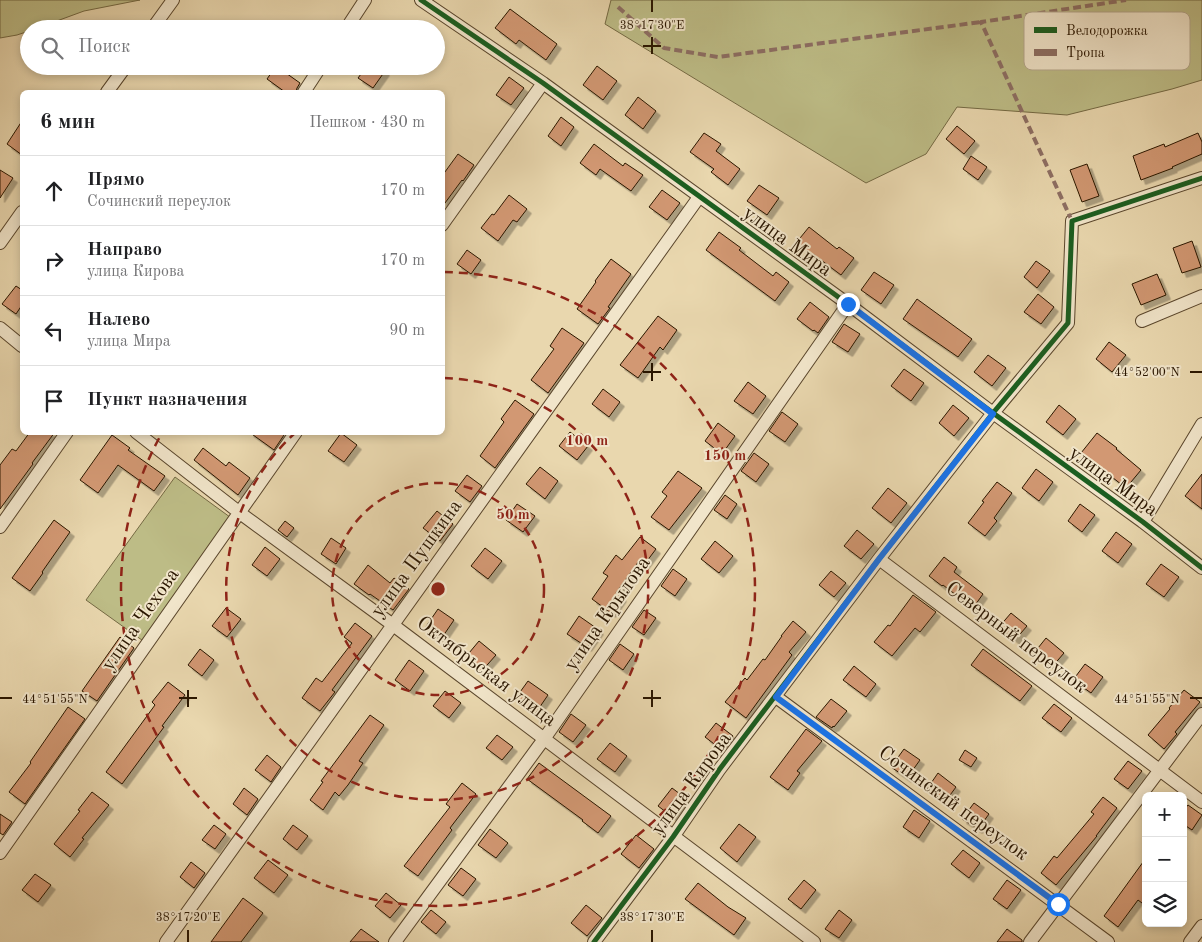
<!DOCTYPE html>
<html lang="ru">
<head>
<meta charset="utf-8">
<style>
  :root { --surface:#fff; --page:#f6f6f6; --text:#202124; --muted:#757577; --line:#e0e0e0 }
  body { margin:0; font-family:"Old Standard TT",serif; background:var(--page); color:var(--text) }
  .controls { position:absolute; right:15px; bottom:15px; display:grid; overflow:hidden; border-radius:8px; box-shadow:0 2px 8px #0003 }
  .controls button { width:45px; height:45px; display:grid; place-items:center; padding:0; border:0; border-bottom:1px solid var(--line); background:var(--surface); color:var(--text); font:25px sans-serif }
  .stop { position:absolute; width:15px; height:15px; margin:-11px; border:4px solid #1a73e8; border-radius:50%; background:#fff }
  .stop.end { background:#1a73e8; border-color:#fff; box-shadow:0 1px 5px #0008 }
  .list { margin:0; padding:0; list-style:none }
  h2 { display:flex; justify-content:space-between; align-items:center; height:65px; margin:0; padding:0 20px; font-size:21px }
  h2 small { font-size:16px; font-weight:400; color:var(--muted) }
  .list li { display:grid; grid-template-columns:32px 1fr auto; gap:15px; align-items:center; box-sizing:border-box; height:70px; padding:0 20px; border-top:1px solid var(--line) }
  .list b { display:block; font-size:19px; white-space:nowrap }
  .list p { margin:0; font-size:16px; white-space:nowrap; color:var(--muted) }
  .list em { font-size:16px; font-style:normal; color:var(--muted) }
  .icon { flex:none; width:28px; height:28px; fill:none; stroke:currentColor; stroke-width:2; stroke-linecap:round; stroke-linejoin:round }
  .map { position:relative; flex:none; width:1202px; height:942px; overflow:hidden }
  .search { position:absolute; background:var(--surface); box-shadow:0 2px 8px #0003; left:20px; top:20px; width:425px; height:55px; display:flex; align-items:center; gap:12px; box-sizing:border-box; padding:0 18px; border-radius:28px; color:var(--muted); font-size:19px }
  .panel { position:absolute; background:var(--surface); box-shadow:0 2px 8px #0003; left:20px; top:90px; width:425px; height:345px; border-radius:8px }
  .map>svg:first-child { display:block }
  .green { fill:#bdbc86; stroke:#746943 }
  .building { fill:#d29873; stroke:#2a1600; filter:url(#shadow) }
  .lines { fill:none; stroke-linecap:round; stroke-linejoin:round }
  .minor-casing { stroke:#5a462c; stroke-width:14 }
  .minor { stroke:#f1e5ca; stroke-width:12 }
  .quiet { stroke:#8d6e63; stroke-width:4; stroke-dasharray:8 4; stroke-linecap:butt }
  .cycleway-casing { stroke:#f1e5ca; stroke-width:8 }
  .cycleway { stroke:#1b5e20; stroke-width:5 }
  .route { stroke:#1a73e8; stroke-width:6 }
  .ticks { fill:none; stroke:#2a1600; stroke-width:2 }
  .ring { fill:none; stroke:#8f2418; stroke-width:2.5; stroke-dasharray:9 6 }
  .labels { text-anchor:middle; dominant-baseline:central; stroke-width:4; stroke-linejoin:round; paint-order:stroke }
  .street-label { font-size:20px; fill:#2a1600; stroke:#f1e5ca }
  .key { fill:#f1e5ca; stroke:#b5a78d; stroke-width:1 }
  .key-label { font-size:14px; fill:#2a1600 }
  .ticks-label { font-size:12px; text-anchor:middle; fill:#2a1600; stroke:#f1e5ca; stroke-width:4; stroke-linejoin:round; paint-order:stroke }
  .centre { fill:#8f2418; stroke:#f1e5ca; stroke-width:2.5 }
  .ring-label { font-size:15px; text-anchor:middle; font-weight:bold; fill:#8f2418; stroke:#f1e5ca; stroke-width:4; stroke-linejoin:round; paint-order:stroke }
</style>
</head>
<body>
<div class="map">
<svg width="1202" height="942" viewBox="0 0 1202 942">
  <defs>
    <filter id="shadow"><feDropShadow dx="4.5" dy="4.5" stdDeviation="0" flood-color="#0004"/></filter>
  </defs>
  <rect width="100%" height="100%" fill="#e9d7ae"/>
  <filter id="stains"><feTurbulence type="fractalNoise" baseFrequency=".004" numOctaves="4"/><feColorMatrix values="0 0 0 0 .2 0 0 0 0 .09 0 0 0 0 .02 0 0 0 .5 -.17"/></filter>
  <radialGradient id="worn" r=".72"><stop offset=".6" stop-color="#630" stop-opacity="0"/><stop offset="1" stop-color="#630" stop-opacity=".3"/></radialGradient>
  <path class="green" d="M0,0H140L84,11L35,29H29V31L17,35L0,38Z
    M611,0H1202V80L1172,89L1067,115L957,107L926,154L866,183L605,24Z
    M175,477L234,520L146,643L86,600Z"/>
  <path class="building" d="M510,9L557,44L546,60L519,40L516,44L495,28Z
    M276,66L300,83L297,88L296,92H285L267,79Z
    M367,66H379L385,71L373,88L358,78Z
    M597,66L617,81L603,100L583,85Z
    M509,77L524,88L511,105L496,95Z
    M638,97L656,111L643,129L625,115Z
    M561,117L574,127L561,146L548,136Z
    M22,121V155L7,144Z
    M957,126L975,141L964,154L946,139Z
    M704,133L721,144L716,151L740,169L728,185L711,172L714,169L690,152Z
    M1198,133L1202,142V154L1172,167L1173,168L1141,180L1133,156L1164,144L1165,147Z
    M594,144L623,166L625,163L643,175L631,191L600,169L596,175L580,163Z
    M458,154L474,165L463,181L462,180L442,207V176Z
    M971,156L987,167L978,180L963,169Z
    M1087,164L1099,196L1082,202L1070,170Z
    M0,170L13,178L0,198Z
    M759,185L779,198L767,215L747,201Z
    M662,190L680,203L667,220L649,207Z
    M509,195L527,209L517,222L513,220L498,241L481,228L492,214L494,215Z
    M809,227L837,249L839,247L854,258L841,275L813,254L812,256L796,243Z
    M719,232L741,248L739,250L773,276L776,272L789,282L775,301L706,250Z
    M1192,241L1201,267L1182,273L1173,248Z
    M467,250L481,260L471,274L457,264Z
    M611,259L631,274L608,307L610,308L598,324L577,309L596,282L595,281Z
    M1036,261L1050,271L1037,288L1024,277Z
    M874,272L894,285L881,304L861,290Z
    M1157,274L1166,295L1141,305L1132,284Z
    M16,286L22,290V305L16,314L2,304Z
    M1038,294L1054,307L1041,324L1024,312Z
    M917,299L972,339L958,357L903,319Z
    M810,302L829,317L818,333L814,330L813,331L797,319Z
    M658,316L677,330L663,350L660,347L638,378L620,365Z
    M844,324L860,334L848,352L832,342Z
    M562,328L584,343L548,393L531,380L554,349L550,346Z
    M1109,342L1126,355L1112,372L1096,359Z
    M988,355L1006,368L992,386L974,372Z
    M904,369L924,383L911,401L891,386Z
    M748,382L766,396L753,414L734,401Z
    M603,389L620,402L609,417L592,404Z
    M515,400L534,414L495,468L480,456L504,422L501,419Z
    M953,405L969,418L954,436L939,423Z
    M1059,405L1076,419L1063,435L1046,422Z
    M782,412L798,424L785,442L769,431Z
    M718,423L735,436L722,454L705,441Z
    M30,432H55L32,463L33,464L0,509V465L12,449L16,451Z
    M249,432H286L274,450Z
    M570,432L588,446L577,460L559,446Z
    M341,433L357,445L344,462L328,451Z
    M1097,433L1117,448L1116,449L1141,470L1126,488L1081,453Z
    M112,435L130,448L128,450L165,476L154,491L118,465L98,493L80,480Z
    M203,448L226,466L229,462L250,478L238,495L194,460Z
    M754,453L769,464L756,482L741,471Z
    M540,467L558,481L545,499L526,484Z
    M1036,469L1053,482L1039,501L1022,488Z
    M678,471L702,488L669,530L651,517L667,496L662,492Z
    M1202,474V509L1185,496Z
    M467,475L482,486L470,502L455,491Z
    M997,482L1012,493L994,518L997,521L985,536L968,523L984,502L982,501Z
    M888,488L907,503L891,523L872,508Z
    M725,495L737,504L727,519L714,510Z
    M517,504L535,516L523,532L506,520Z
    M1080,504L1095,515L1082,532L1068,521Z
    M437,511L453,524L440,541L423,528Z
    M54,520L70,532L42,572L43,573L30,591L12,578Z
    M285,521L294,528L287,537L278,530Z
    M857,530L874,544L861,559L844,546Z
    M1116,532L1132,544L1118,563L1102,551Z
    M640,537L656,549L644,565L639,561L616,593L622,597L611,613L592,599L608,576L603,573L616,555L622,560Z
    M331,538L346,548L336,564L321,554Z
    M715,541L733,556L719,573L701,559Z
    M265,547L280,559L267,576L252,565Z
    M485,548L502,561L488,579L471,566Z
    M944,557L957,567L954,572L983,594L973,608L943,585L942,586L929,576Z
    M1161,564L1179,577L1164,597L1146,584Z
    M368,565L390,583L394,578L409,589L393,610L370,594L369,595L354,584Z
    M673,569L687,579L675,596L661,586Z
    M831,571L846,583L834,597L819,585Z
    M913,595L936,612L920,632L915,628L892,656L874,642L888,625L890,626Z
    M226,608L241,619L227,637L212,626Z
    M438,609L454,620L441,639L425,628Z
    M644,610L656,618L644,635L632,627Z
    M1011,613L1027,626L1015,640L999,627Z
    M579,616L599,630L587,647L567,634Z
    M793,621L806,632L789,652L792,655L746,718L725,702L745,678L747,680L763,659L765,660L782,636H781Z
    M355,623L372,636L332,690L335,692L320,711L302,698L316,678L322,682L352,643L344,637Z
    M120,637L134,648L97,701L82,691Z
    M1046,638L1064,653L1052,667L1034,653Z
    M479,641L496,655L480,673L464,659Z
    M620,644L634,654L623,670L609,660Z
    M200,649L214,660L202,676L188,665Z
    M983,649L1032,686L1020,701L971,665Z
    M409,660L424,671L410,691L395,680Z
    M1085,664L1103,677L1091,693L1073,680Z
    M854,666L876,684L866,697L843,680Z
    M528,681L548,695L535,714L515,699Z
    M168,682L185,695L162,726L164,727L122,784L106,772L155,705L152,702Z
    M1184,690L1200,702L1175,732L1177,734L1164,749L1148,735L1170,709L1169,708Z
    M445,691L461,703L449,718L433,706Z
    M831,699L847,711L834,727L833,726L832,728L816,717Z
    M1054,704L1072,718L1061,732L1042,718Z
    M68,707L85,719L25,804L9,792L31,763L30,762Z
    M571,714L586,725L573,742L559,732Z
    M370,715L384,725L359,761L363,763L348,785L339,796L335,792L323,810L310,800L323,782L321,781Z
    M716,723L733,736L722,750L705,737Z
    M806,729L822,741L797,771L800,773L788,790L770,777Z
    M497,735L513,747L502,760L486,748Z
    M610,743L627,756L615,772L597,759Z
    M904,749L920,760L907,778L891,767Z
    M965,750L977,758L971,767L959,760Z
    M267,755L281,767L271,782L255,770Z
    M1128,761L1142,771L1128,789L1114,779Z
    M539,763L611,816L598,833L582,821L583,820L527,779Z
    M938,773L956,787L945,802L927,789Z
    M462,783L476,794L450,828L452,830L418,876L404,866L450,807L446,804Z
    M244,788L258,799L247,815L233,804Z
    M672,788L688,800L674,818L658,806Z
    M92,792L109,805L82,838L84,839L70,857L54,844L80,811L78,810Z
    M1103,797L1117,808L1096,836H1097L1056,885L1041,873L1054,856L1057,858L1094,814L1091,812Z
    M974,803L989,814L978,829L962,819Z
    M1188,805L1202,815L1192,830L1183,824V811Z
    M914,810L930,821L919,838L903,827Z
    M0,814L12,822L3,835L0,833Z
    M739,824L756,837L737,862L720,848Z
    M214,825L226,834L215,849L202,840Z
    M293,825L308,836L297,850L283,839Z
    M490,829L508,843L496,858L478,845Z
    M636,835L654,849L639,868L621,854Z
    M963,850L980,863L969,878L951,864Z
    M1146,858V906L1138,900L1118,927L1104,916Z
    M268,860L288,875L274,893L254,878Z
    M191,862L205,873L194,888L180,877Z
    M461,868L476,879L463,896L448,885Z
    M35,874L51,885L38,902L22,890Z
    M804,880L816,890L801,909L788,899Z
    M1007,880L1021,890L1007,909L993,899Z
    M698,883L728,907L746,918L734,935L685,899Z
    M386,893L401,905L390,918L375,906Z
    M243,898L263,913L241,942H211Z
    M586,905L602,918L587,936L571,923Z
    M431,910L446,922L436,934L421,922Z
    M839,910L852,920L839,938L825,929Z
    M361,929L379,942H350Z
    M1007,929L1022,940V942H997Z"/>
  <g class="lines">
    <g class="minor-casing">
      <path id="minor" d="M421,0L543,83L848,304L993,413L1143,522L1202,568
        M152,29L173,0
        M346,29L365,0
        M107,92L126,66
        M304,92L321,66
        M442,225L543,83
        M0,243L22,212
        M1142,321L1202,296
        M0,328L22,346
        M136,432L240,513L393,625L814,942
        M1143,522L1202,424
        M0,527L67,432
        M879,559L1202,802
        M776,697L1108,942
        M0,853L296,432
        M166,942L699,197
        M395,942L544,739L848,304
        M594,942L673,837L719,770L879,559L993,413L1068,323L1072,221L1202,178
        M1030,942L1202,714
        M1190,942L1202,926"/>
    </g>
    <use href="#minor" class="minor"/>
    <path class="quiet" d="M618,7L664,48L718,57L981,22
      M1072,221L981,22L1126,0"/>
    <g class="cycleway-casing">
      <path id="cycleway" d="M421,0L543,83L848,304L993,413L1143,522L1202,568
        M594,942L673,837L719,770L879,559L993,413L1068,323L1072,221L1202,178"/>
    </g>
    <use href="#cycleway" class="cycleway"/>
  </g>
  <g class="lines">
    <path class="route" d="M848,304L993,414L879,559L776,697L1058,904"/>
  </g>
  <path class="ticks" d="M652,0V12M652,37V54M643,46H661M652,363V381M643,372H661M1190,372H1202M188,690V707M652,690V707M0,698H12M179,698H197M643,698H661M1190,698H1202M188,930V942M652,930V942"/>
  <g class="ring">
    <circle cx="438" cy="589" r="106"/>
    <path d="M444 378A211 211 0 1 1 295 433"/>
    <path d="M444 272A317 317 0 1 1 162 433"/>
  </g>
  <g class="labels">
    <g class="street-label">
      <text transform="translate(787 242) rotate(36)">улица Мира</text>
      <text transform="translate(1113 482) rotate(36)">улица Мира</text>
      <text transform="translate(417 559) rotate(-54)">улица Пушкина</text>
      <text transform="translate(608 614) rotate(-55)">улица Крылова</text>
      <text transform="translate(141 620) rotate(-55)">улица Чехова</text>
      <text transform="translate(1016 638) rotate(37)">Северный переулок</text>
      <text transform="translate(486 672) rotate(37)">Октябрьская улица</text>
      <text transform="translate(692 784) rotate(-54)">улица Кирова</text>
      <text transform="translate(953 804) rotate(36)">Сочинский переулок</text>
    </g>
  </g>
  <rect x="1024" y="12" width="166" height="58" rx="8" class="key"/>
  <rect x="1034" y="27" width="23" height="6" fill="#1b5e20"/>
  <rect x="1034" y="49" width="23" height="7" fill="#8d6e63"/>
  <g class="key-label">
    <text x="1066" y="35">Велодорожка</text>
    <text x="1066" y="57">Тропа</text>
  </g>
  <g class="ticks-label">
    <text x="652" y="29">38°17'30"E</text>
    <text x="1147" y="376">44°52'00"N</text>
    <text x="55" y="703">44°51'55"N</text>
    <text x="1147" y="703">44°51'55"N</text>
    <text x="188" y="921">38°17'20"E</text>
    <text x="652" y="921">38°17'30"E</text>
  </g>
  <circle cx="438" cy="589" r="8" class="centre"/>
  <g class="ring-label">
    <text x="587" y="445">100 m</text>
    <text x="725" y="460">150 m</text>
    <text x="513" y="519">50 m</text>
  </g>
  <rect width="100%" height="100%" filter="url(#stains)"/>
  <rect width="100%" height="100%" fill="url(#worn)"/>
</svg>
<div class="controls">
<button>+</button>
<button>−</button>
<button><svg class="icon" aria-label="layers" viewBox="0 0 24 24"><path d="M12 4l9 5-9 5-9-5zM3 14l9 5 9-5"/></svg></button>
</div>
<div class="stop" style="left:1058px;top:904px"></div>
<div class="stop end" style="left:848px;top:304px"></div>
<div class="search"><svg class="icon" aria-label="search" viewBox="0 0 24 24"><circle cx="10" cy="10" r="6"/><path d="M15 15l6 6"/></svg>Поиск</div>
<section class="panel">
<h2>6 мин<small>Пешком · 430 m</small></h2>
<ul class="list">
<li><svg class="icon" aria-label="ahead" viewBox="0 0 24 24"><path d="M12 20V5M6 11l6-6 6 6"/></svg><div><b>Прямо</b><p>Сочинский переулок</p></div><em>170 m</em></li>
<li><svg class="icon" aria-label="right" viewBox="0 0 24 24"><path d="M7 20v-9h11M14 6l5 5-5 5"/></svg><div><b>Направо</b><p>улица Кирова</p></div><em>170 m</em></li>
<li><svg class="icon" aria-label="left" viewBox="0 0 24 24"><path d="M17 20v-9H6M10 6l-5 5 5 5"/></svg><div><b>Налево</b><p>улица Мира</p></div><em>90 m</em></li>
<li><svg class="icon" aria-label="arrive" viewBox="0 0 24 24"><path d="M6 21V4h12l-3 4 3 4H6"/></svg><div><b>Пункт назначения</b></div></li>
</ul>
</section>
</div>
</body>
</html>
